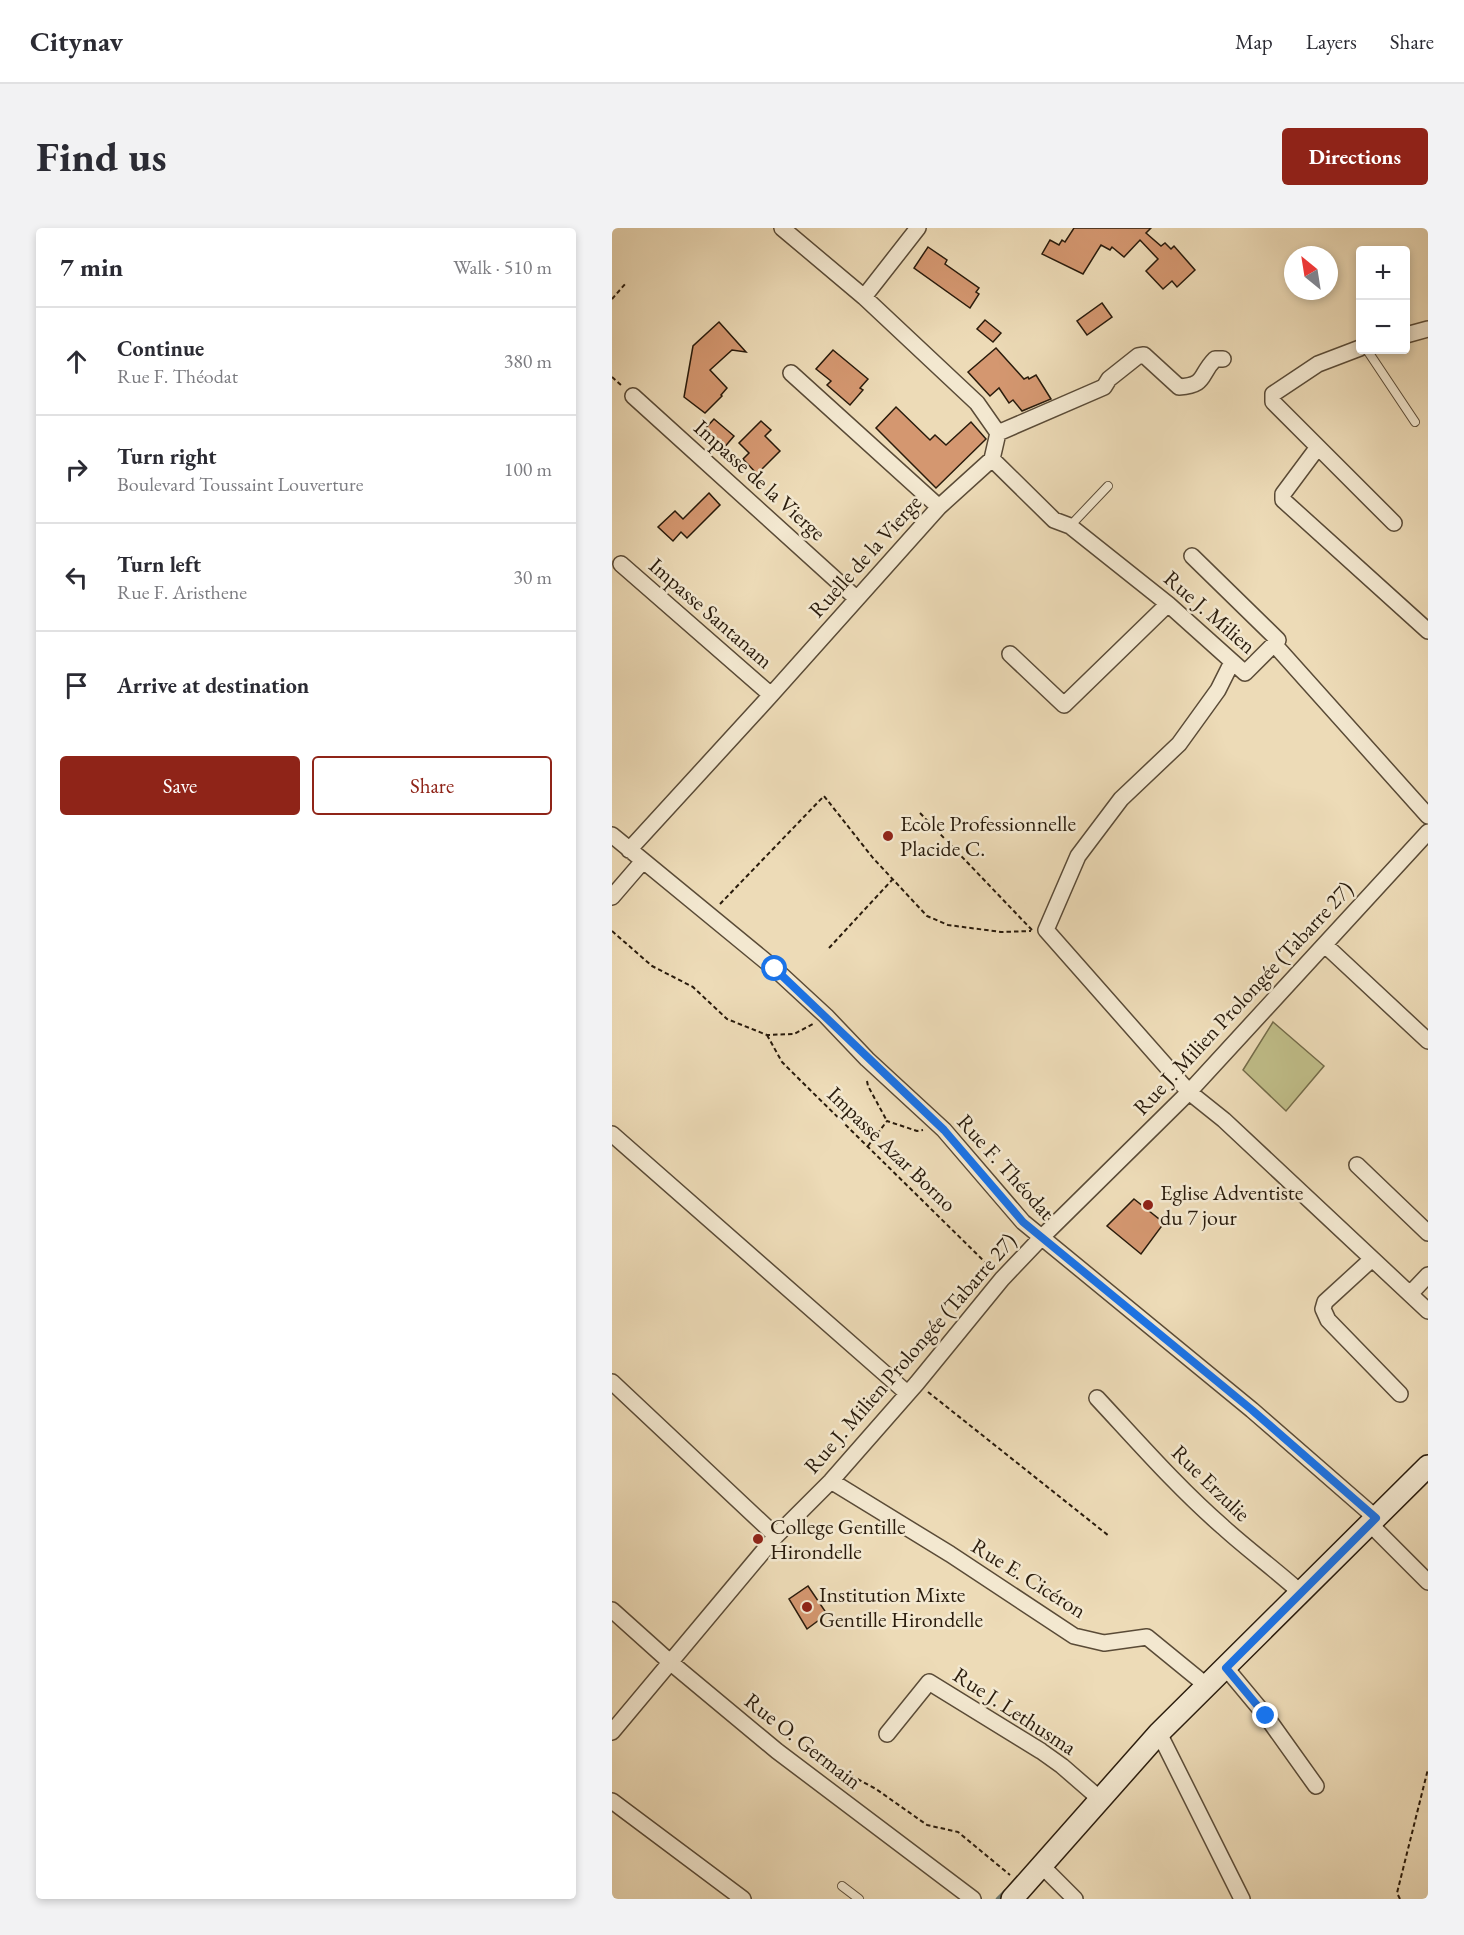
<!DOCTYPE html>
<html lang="en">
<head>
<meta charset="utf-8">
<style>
  :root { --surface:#fff; --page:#f2f2f3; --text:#2b2b33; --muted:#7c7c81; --line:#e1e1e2; --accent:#8f2418 }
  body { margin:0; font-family:"EB Garamond",serif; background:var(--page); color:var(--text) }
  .controls { position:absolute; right:18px; top:18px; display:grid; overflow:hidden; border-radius:6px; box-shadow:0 3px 9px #0003 }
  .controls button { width:54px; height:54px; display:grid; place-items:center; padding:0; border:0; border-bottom:2px solid var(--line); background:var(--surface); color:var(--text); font:30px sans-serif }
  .compass { position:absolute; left:672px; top:18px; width:54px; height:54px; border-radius:50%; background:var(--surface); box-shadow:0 3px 9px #0003; rotate:330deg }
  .stop { position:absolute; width:18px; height:18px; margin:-14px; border:4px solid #1a73e8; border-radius:50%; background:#fff }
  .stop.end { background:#1a73e8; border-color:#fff; box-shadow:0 2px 6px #0008 }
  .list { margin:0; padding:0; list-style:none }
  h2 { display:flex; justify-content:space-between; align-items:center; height:78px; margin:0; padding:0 24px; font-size:26px }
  h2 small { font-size:20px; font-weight:400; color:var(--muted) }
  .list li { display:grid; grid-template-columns:39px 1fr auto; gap:18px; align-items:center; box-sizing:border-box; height:108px; padding:0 24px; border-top:2px solid var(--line) }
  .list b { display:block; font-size:22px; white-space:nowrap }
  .list p { margin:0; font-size:20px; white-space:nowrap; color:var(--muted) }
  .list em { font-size:20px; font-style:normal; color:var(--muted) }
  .actions { display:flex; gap:12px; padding:18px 24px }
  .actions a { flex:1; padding:14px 0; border:2px solid var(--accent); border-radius:6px; text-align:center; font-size:21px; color:var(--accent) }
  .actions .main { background:var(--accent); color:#fff }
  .icon { flex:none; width:33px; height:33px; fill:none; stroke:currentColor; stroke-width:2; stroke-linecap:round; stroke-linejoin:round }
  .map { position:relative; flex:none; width:816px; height:1671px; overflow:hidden; border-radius:6px }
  header { display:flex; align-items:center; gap:36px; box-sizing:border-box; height:84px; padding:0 30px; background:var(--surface); border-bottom:2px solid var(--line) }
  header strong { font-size:28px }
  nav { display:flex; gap:33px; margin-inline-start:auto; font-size:21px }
  .intro { display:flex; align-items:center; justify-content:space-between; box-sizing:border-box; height:144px; padding:0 36px }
  h1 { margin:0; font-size:42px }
  .button { padding:15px 27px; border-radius:6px; background:var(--accent); color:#fff; font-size:21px; font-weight:700 }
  main { display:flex; gap:36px; padding:0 36px }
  aside { flex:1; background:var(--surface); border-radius:6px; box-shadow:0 3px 9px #0003 }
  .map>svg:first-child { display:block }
  .green { fill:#c0be89; stroke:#746c4a; stroke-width:1.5 }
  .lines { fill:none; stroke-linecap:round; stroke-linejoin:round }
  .stream { stroke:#6d7a72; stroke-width:4.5 }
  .building { fill:#d49770; stroke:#291b0c; stroke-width:1.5 }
  .service-casing { stroke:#5a4b37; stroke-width:10 }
  .minor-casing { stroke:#5a4b37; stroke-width:18 }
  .secondary-casing { stroke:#291b0c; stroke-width:24 }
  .path { stroke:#291b0c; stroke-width:2; stroke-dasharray:4.5 3; stroke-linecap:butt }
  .service { stroke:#f3e8d0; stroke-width:8 }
  .minor { stroke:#f3e8d0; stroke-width:15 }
  .secondary { stroke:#f3e8d0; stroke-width:21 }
  .route { stroke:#1a73e8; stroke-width:8 }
  .poi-dot { fill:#8f2418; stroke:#f3e8d0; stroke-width:2 }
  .labels { text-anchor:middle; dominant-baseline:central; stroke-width:5; stroke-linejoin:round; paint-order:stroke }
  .street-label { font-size:22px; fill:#291b0c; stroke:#f3e8d0 }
  .poi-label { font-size:22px; fill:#291b0c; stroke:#f3e8d0; text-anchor:start }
</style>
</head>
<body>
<header>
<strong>Citynav</strong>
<nav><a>Map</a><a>Layers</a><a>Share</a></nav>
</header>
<div class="intro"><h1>Find us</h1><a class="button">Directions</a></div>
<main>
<aside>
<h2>7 min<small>Walk · 510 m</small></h2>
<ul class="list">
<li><svg class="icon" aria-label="ahead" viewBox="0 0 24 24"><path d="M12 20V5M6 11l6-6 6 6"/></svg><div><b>Continue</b><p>Rue F. Théodat</p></div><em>380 m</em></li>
<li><svg class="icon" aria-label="right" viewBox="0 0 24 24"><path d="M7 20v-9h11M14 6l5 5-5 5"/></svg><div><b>Turn right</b><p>Boulevard Toussaint Louverture</p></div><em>100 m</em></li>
<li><svg class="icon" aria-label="left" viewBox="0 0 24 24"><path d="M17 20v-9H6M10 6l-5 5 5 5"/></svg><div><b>Turn left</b><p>Rue F. Aristhene</p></div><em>30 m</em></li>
<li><svg class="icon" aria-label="arrive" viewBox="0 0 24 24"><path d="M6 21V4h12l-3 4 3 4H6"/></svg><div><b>Arrive at destination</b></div></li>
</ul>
<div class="actions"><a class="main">Save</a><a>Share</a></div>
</aside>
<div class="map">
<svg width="816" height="1671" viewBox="0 0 816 1671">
  <rect width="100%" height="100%" fill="#eddbb7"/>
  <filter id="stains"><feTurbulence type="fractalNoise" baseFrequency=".00333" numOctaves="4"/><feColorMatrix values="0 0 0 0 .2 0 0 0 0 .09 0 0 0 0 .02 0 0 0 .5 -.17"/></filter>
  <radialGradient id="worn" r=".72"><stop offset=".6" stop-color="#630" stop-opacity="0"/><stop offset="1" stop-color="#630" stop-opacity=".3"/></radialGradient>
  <path class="green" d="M661,794L712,838L674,883L631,842Z"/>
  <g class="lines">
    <path class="stream" d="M386,1671L394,1663"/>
  </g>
  <path class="building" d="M462,0H539L534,5L549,18L553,15L559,21L562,18L583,42L565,59L560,53L551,61L534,43L546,31L528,12L512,29L500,19L498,22L489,17L471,46L430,26L438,12L447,17L450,12L453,14Z
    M316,19L335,32L333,36L367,60L364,64L367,66L358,80L302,40Z
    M490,75L500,89L475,107L465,93Z
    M373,92L389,105L381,114L365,101Z
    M107,94L134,124L120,122L98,142L115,160L109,167L110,168L93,185L72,169L81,118Z
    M384,120L412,151L416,149L417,151L424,147L439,171L410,183L401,172L397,175L387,160L378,168L356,144Z
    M221,122L256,151L248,160L251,162L238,177L215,157L219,153L204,141Z
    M284,179L318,212L323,207L334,217L359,194L374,211L324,260L264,200Z
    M102,191L122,208L111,221L92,202Z
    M149,193L159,202L153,208L168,223L145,246L131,231L137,225L127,215Z
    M97,265L108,277L75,310L69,304L61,313L46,299L63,283L71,291Z
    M522,971L552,995L529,1026L495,998Z
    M196,1358L215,1386L195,1401L177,1371Z"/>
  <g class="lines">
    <g class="service-casing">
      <path id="service" d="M755,122L803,194
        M458,298L496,258
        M230,1658L247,1671"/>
    </g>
    <g class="minor-casing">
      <path id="minor" d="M170,0L252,69L306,0
        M794,107L816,101
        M748,120L706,136L661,166V174L706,219L671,266V272L816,403
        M179,145L327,279
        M21,168L244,370
        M386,205L492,159L497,151L526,128L532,127L567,159C595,157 587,147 603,131H611
        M706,219L782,295
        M380,231L442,292L458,298L556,376L633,445L662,416L816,588
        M580,328L666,412L662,416
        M9,336L159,467
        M398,426L452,477L556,376
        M620,434L606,462L567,516L509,571L466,628L434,702L577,864L612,892L816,1083
        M0,607L163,741L214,788L255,831L332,902L411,994L640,1182L764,1290
        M17,622L159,467L327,279L380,231L386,205L365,175L252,69
        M0,669L31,633
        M713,717L816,813
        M0,906L295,1165
        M745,937L816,1005
        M760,1031L713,1074L711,1081L716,1092L788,1166
        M798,1066L816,1047
        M0,1154L164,1308
        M485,1170C526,1214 566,1260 611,1299C636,1322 664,1342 689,1365
        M219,1253L338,1326L462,1408L492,1415L535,1409L595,1458
        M758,1296L816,1354
        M0,1382L58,1434L165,1523L361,1671
        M614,1440L654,1488L704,1558
        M0,1504L164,1308L219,1253L305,1155L390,1051L429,1010L577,864L816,604
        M547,1505L630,1671
        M275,1506L317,1454L429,1523L450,1538L488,1571
        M0,1573L131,1671
        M430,1638L463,1671"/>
    </g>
    <g class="secondary-casing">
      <path id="secondary" d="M400,1671L547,1505L816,1238"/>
    </g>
    <path class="path" d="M0,71L14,55
      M0,149L10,158
      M308,585L420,702
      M108,676L212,568L261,630L315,688L336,697L389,704L419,703
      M0,703L40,738L81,759L115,791L155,807L182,806L201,796
      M217,720L280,652
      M155,807L170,834L188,852L380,1041
      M255,853L256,858L275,893
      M256,918L275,893L305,903L311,902
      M316,1164L497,1308
      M186,1519L264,1561L315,1597L346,1604L398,1647
      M788,1671L785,1665L816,1541"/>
    <use href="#service" class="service"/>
    <use href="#minor" class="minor"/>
    <use href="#secondary" class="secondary"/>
  </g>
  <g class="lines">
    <path class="route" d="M163,741L332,902L411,994L640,1182L764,1290L614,1440L654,1488"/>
  </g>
  <g class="poi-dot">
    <circle cx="276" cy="608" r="6"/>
    <circle cx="536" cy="977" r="6"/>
    <circle cx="146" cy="1311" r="6"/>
    <circle cx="195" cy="1379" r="6"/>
  </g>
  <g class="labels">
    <g class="street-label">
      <text transform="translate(148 252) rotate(42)">Impasse de la Vierge</text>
      <text transform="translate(253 328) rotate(-48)">Ruelle de la Vierge</text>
      <text transform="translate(598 384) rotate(41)">Rue J. Milien</text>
      <text transform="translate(99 385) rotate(41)">Impasse Santanam</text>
      <text transform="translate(631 770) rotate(-47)">Rue J. Milien Prolongée (Tabarre 27)</text>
      <text transform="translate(280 921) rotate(44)">Impasse Azar Borno</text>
      <text transform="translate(394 939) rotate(48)">Rue F. Théodat</text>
      <text transform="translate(298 1125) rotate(-49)">Rue J. Milien Prolongée (Tabarre 27)</text>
      <text transform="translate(599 1255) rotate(44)">Rue Erzulie</text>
      <text transform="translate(417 1350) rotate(32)">Rue E. Cicéron</text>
      <text transform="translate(403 1483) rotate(33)">Rue J. Lethusma</text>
      <text transform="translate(191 1513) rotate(38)">Rue O. Germain</text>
    </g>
    <g class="poi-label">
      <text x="288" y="595">Ecole Professionnelle<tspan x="288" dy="25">Placide C.</tspan></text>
      <text x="548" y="964">Eglise Adventiste<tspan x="548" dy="25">du 7 jour</tspan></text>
      <text x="158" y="1298">College Gentille<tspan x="158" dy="25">Hirondelle</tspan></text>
      <text x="207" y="1366">Institution Mixte<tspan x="207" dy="25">Gentille Hirondelle</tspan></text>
    </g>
  </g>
  <rect width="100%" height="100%" filter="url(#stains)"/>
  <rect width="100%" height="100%" fill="url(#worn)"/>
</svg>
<div class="controls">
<button>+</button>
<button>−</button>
</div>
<svg class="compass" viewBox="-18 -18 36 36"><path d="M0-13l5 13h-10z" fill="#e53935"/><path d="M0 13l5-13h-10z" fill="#7c7c81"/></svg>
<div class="stop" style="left:163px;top:741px"></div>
<div class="stop end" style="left:654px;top:1488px"></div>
</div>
</main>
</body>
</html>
